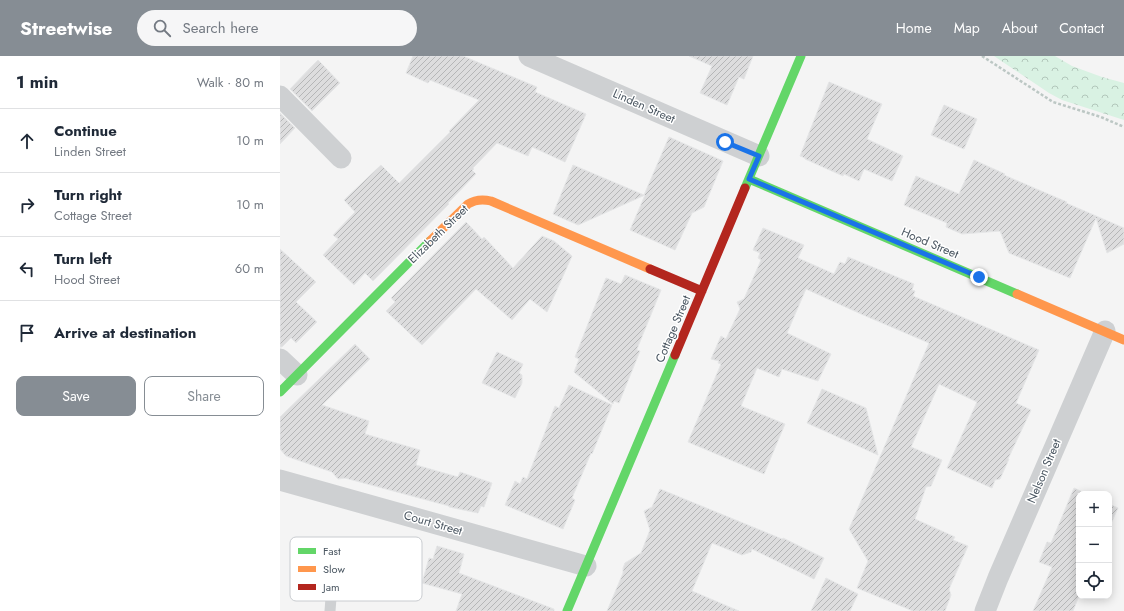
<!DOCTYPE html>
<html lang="en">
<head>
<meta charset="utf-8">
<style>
  :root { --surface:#fff; --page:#f6f6f7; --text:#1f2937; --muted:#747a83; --line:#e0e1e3; --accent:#868d94 }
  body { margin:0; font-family:Jost,sans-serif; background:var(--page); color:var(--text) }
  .controls { position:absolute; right:12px; bottom:12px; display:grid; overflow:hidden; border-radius:8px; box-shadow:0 2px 10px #0003 }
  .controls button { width:36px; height:36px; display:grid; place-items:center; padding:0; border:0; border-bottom:1px solid var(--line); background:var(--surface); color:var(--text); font:20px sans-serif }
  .stop { position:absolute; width:12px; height:12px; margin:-9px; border:3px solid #1a73e8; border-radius:50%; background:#fff }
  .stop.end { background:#1a73e8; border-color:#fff; box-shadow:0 1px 4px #0008 }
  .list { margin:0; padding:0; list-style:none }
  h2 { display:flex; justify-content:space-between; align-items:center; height:52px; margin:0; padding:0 16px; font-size:17px }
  h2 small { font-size:13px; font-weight:400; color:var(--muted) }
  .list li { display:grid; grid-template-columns:26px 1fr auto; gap:12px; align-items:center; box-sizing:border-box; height:64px; padding:0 16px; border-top:1px solid var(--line) }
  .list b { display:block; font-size:15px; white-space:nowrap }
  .list p { margin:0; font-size:13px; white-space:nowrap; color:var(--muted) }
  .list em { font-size:13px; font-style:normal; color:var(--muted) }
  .actions { display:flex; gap:8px; padding:12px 16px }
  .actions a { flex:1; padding:9px 0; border:1px solid var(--accent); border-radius:8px; text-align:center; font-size:14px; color:var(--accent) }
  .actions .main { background:var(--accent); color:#fff }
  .icon { flex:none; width:22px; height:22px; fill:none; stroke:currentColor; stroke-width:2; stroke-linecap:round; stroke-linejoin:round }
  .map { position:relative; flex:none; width:844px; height:555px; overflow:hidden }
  header { display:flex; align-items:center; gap:24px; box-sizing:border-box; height:56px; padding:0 20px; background:var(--accent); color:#fff }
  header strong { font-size:19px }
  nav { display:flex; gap:22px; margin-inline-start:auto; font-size:14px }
  .search { width:280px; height:36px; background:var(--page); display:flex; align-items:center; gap:10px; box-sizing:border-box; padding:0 14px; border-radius:22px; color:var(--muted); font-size:15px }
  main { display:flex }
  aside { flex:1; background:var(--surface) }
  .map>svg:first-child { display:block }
  .park { fill:url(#park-crowns) }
  .building { fill:url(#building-hatch); stroke:#e5e6e7 }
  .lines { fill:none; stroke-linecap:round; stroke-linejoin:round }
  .path { stroke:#bcc7c4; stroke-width:2.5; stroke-dasharray:3 2; stroke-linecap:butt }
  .lane { stroke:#ced0d2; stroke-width:11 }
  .street { stroke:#ced0d2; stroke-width:21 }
  .fast { stroke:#63d668; stroke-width:9 }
  .slow { stroke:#ff974d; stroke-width:9 }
  .jam { stroke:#b3261e; stroke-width:9 }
  .route { stroke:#1a73e8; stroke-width:5 }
  .labels { text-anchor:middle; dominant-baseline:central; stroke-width:3; stroke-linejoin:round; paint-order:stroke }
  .street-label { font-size:12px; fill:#4a5661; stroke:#fff }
  .key { fill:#fff; stroke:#c9ccd0; stroke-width:1 }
  .key-label { font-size:11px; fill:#4a5661 }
</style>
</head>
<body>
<header>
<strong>Streetwise</strong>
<div class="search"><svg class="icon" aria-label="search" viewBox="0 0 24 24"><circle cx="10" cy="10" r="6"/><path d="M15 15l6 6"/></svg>Search here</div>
<nav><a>Home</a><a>Map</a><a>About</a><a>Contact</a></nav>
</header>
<main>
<aside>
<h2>1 min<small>Walk · 80 m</small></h2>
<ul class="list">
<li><svg class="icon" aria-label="ahead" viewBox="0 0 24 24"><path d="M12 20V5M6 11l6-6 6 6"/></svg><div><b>Continue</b><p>Linden Street</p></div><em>10 m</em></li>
<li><svg class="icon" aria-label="right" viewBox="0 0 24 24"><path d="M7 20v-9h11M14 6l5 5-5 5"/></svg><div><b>Turn right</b><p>Cottage Street</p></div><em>10 m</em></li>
<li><svg class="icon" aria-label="left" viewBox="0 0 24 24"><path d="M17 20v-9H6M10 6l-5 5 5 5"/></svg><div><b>Turn left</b><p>Hood Street</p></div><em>60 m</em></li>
<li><svg class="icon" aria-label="arrive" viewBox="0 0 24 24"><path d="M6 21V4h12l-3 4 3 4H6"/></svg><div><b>Arrive at destination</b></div></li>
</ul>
<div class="actions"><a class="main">Save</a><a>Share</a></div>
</aside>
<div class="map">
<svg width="844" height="555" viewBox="0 0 844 555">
  <defs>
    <pattern id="park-crowns" width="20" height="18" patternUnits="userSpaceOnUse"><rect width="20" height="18" fill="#d9f2e3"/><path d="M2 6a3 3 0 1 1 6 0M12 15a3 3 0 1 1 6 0" fill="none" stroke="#b2c7bb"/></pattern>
    <pattern id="building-hatch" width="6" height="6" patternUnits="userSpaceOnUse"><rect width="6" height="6" fill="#ddddde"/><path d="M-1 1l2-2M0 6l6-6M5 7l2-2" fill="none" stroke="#b5b6b7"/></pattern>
  </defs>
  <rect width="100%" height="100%" fill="#f4f4f4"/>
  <path class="park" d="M714,0H775L792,10L822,21L844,27V64L782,44L769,37Z"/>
  <path class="building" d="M133,0H183L257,31L255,36L306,58L285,106L252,91L248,100L217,87L193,112L194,113L192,114L196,118L168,147L169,148L93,225L85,217L74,229L43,199L58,183L53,179L75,156L64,144L101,109L119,127L170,76L169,75L199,44L150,24L148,27L126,17Z
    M409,0H473L464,23L459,21L447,49L420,37L432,10Z
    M38,4L60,27L32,55L10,33Z
    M549,26L602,48L587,83L623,100L612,125L584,113L579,125L564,118L563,120L525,103V102L520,100Z
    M664,49L697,63L684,93L651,79Z
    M0,57L15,72L0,88Z
    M389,81L443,105L424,151L412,157L395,194L350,174L365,139L298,169L273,158L293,109L364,139Z
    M694,104L725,118L724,119L787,146L786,147L844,172V188L827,197L816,162L790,222L729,197L720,175L682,178L666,171L667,167L624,149L636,120L679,138Z
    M186,166L202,183L204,181L233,212L262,180L274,185L292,200L267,256L250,243L232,264L196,233L142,289L106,255L115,246L111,242Z
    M483,172L524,189L518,202L554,218L560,206L565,208L568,201L634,228L632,234L635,235L633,240L759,294L736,347L751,354L728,403H729L720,423L715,424L712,432L667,412L697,346L659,328L631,391L662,404L651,430L646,431L635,463L675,481L673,484L688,490L669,533L671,539L665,555H633L577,532L588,505L569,473L649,287L581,258L526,233L507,277L551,298L538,325L502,313L499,321L477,312L461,350L505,368L484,418L408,386L441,308L438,307L439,305L431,303L441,280L446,283L460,253L457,246L464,243L481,204L478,202L480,197L473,194Z
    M0,193L36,226L16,246L37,266L16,287L11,282L2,291H0Z
    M345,219L381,234L357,293V294L360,295L339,347L334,345L333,348L294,316L299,303L295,301L326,222L341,228Z
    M75,288L90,303L42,349L89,365L85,378L140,394L136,409L178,421L180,416L212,427L204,451L201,450L198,457L169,451V450L65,422L58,423L52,416L6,400L0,393V361Z
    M217,296L243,308L239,317L242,319V327L235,342L202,327Z
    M289,329L332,349L312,398L311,397L292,442L295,444L283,473L225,449L235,425L240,428L243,421L247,423L275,350L279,352Z
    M542,333L586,352L598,399L527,367Z
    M794,432L807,438H799V540L793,555H753L772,511L759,506L767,486L771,487Z
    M380,433L502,483L503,482L544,502L534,523L472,493L471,496L462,499L432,487L412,535L459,555H327L343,517V512L345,507L361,497L370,474L364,455L372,451Z
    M829,448L838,452L829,472Z
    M157,490L184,498L179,517L274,553V555H176L182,538L142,527L149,502L153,503Z
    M546,522L578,538L570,555H531Z"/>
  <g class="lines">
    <path class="path" d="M702,0L773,46L821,61L844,71"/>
    <path class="lane" d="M50,555L51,542L65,494"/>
    <path class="street" d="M249,0L479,100
      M0,40L61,102
      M0,303L17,319
      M0,424L306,510
      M705,555L718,522L825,275"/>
    <path class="fast" d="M469,123L737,238
      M465,132L521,0
      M0,336L150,185
      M287,555L395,299"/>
    <path class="slow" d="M150,185L188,148C196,143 203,143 211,145L370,213
      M737,238L844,284"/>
    <path class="jam" d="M370,213L422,235
      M395,299L465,132"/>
  </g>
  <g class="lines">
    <path class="route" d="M445,86L479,100L469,123L699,221"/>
  </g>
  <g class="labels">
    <g class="street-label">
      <text transform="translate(364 50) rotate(24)">Linden Street</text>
      <text transform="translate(158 178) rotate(-44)">Elizabeth Street</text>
      <text transform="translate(650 187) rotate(23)">Hood Street</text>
      <text transform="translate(393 273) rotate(-67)">Cottage Street</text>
      <text transform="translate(764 415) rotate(-67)">Nelson Street</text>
      <text transform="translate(153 467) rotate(16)">Court Street</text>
    </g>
  </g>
  <rect x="10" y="481" width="132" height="64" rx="6" class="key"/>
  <rect x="18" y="492" width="18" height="6" fill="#63d668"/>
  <rect x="18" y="510" width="18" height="6" fill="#ff974d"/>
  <rect x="18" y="528" width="18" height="6" fill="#b3261e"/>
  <g class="key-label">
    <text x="43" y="499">Fast</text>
    <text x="43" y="517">Slow</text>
    <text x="43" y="535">Jam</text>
  </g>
</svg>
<div class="controls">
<button>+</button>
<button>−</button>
<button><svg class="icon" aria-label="locate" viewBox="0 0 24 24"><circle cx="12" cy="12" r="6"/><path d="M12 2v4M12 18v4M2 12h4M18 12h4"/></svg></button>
</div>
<div class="stop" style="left:445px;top:86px"></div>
<div class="stop end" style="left:699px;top:221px"></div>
</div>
</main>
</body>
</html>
